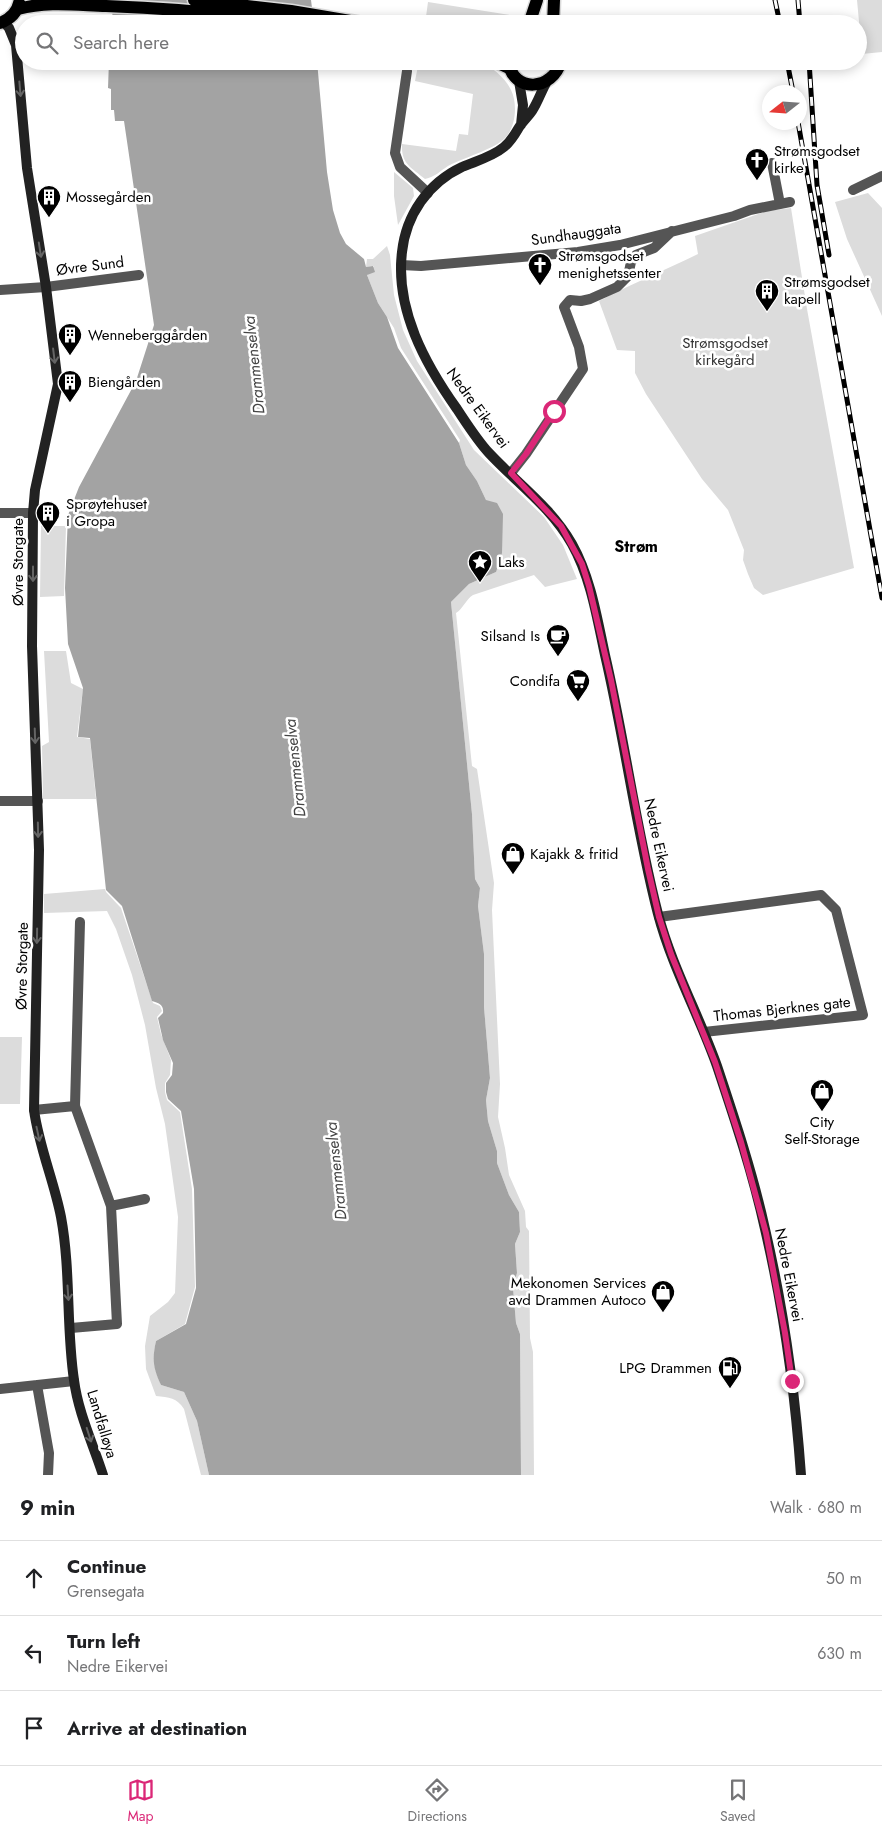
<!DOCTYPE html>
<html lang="en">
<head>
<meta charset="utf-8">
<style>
  :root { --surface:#fff; --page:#f2f2f2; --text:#202124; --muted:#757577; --line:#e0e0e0; --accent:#db2777 }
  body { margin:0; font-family:Jost,sans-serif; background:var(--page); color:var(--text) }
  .compass { position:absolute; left:762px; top:85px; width:45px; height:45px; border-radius:50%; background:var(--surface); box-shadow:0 2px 12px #0003; rotate:253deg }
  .stop { position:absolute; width:15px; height:15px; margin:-11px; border:4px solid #db2777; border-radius:50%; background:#fff }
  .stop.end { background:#db2777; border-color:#fff; box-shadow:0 1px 5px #0008 }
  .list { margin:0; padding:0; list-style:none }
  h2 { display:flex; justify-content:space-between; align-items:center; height:65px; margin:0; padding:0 20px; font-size:21px }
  h2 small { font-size:16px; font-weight:400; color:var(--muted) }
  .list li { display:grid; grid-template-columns:32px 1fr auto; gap:15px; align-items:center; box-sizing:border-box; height:75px; padding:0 20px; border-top:1px solid var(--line) }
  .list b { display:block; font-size:19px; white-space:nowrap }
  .list p { margin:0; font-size:16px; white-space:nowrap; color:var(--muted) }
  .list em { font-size:16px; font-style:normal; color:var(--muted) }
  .icon { flex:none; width:28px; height:28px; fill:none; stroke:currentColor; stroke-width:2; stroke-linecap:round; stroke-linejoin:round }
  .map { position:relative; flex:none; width:882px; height:1475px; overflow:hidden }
  .search { position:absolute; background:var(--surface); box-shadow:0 2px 12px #0003; left:15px; right:15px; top:15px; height:55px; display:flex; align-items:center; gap:12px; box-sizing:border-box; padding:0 18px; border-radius:28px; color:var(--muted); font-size:19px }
  .sheet { height:290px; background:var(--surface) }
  nav { display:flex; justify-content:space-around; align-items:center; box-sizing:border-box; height:70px; border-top:1px solid var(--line); background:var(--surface); font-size:14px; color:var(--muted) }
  nav a { display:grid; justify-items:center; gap:2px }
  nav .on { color:var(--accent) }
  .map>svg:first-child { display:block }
  .green { fill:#dcdcdc }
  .water { fill:#a3a3a3 }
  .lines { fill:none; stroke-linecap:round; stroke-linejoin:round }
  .primary-casing { stroke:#dbdbdb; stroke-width:15 }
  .minor { stroke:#555; stroke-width:10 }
  .secondary { stroke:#222; stroke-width:10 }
  .primary { stroke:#000; stroke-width:12 }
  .rail-casing { stroke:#000; stroke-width:5 }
  .rail { stroke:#fff; stroke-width:3; stroke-dasharray:9; stroke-linecap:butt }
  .oneway { stroke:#646464 }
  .route { stroke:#db2777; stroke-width:6 }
  .labels { text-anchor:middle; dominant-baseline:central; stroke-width:5; stroke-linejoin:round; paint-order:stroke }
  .poi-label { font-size:15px; fill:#000; stroke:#fff; text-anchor:start }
  .street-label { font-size:15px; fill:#000; stroke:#fff }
  .park-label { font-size:15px; fill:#333; stroke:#fff }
  .water-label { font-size:16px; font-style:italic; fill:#444; stroke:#fff }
  .neighbourhood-label { font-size:16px; font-weight:bold; fill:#000; stroke:#fff }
</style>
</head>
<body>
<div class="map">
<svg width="882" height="1475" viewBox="0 0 882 1475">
  <rect width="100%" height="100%" fill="#fff"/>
  <path class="green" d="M857,0H882V52L862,54Z
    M428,2L522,17L517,24H425Z
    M419,61C437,61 463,58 480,63C492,66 506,79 511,90C518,104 516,129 503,140C491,150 463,158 448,166C440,171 435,177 425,179C411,167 401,164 402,144L456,151L459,134L468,135L473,94L415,81Z
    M394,172L413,188L414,196L398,225L394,196Z
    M868,193L882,208V316L847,239L835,202Z
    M791,208L807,309L854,568L763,595L754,588L748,574L743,560L744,550L728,510L702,479L646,394L635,373V351L617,350L599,301C631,284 665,270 698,254L695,236L767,211Z
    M387,246L390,255L394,295L403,330L417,361L474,450L544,517L563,545L577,579L545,587L534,575L473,595C466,599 463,609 456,613L472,766L477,769L494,883L492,910L500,1084L498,1117L505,1148L509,1175L525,1211L526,1227L529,1231L530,1338L533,1352L534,1475H521L520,1334L516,1323L513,1288L517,1273L515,1244L520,1232L519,1212L509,1195L497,1163V1151L488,1121L486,1100L490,1078L484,1007V954L478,906L480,888L475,879L472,814L451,602L469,584L496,572L486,500L477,481L466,465L459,443L460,440L401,348L394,328L378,303L367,275L374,266L366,267L367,259H373Z
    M41,526H66L64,596L40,597Z
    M44,651H66L71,683L83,689L77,737L90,739L96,799H43L42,746L49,742Z
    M105,889L106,892L121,908L153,1003L160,1006L162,1011L157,1017L161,1034L171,1060L170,1075L165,1083V1092L167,1100L180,1112L192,1189L195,1287L185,1324L156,1341C152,1360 154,1368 161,1385L184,1392L197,1421L209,1475H201L184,1409C177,1398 169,1397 156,1396L146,1369L145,1346L150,1316L168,1302L175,1293L178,1217L165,1124L156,1088L145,1025L132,975L116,929L107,911L44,913V894Z
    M0,1037H22L20,1104H0Z"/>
  <path class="water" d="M113,0H311L314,24H112Z
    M109,61H317L327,172L333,210L340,233L346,244L364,259L366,267L373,266L375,272L367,275L378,303L387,317L398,348L459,443L466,465L477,481L486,500L497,503L503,514L502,553L496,572L469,584L451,602L472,814L475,879L480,888L478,906L484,954V1007L490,1078L486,1100L488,1121L497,1151V1163L509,1195L519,1212L520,1232L515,1244L517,1273L513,1288L516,1323L520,1334L521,1475H209L197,1421L184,1392L161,1385C153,1368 152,1359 156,1341L186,1324L196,1288L194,1189L181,1111L168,1099L166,1092V1083L172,1075L173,1063L163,1040L158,1018L163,1013C164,1005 159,1003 152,1001L122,906L106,890L90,738L78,737L83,688L68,644L65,588L68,515L79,487L136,381L154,325L124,121H115L114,110H111V89L108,88Z"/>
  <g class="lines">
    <g class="primary-casing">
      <path id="primary" d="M194,0L291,11L368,24
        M18,9C47,1 76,5 106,6C170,8 234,14 298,24
        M0,23C10,19 17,13 19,3
        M529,24L537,0
        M553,24L554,0
        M494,61L509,68
        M508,61C513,94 553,91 561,61"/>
    </g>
    <path class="minor" d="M407,71L395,153L400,167L428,193
      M772,163L780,204
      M853,190L882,176
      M401,265L421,266L578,252L620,245L734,216L750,210L790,202
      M0,290L46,287L139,275
      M511,473L526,454L583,369L579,347L564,307L570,300L581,301L590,299L617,287L628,276L631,262L636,255L654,248L672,231
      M0,513H33
      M0,801H38
      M659,917L821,895L836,910L863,1015L704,1032
      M34,1110L75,1106L80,922
      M111,1206L145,1199
      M71,1328L117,1324L111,1206L75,1106
      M37,1385L49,1453L48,1475
      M0,1389L74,1381"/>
    <path class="secondary" d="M4,22L9,28L16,45L27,168L46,287L58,384L35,490L33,513L32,646L39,850L34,1110C39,1147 54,1181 61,1217C71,1271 66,1327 74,1380C78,1412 93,1444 103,1475
      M519,81L523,105L521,125
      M546,83C541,92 538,102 532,111C528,117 522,122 518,129C514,136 510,142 504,147C492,157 476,161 462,167C428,183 406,215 402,252C395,309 425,364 457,409C467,424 477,440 489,453C518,484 551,507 572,544C591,578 597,618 605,655C625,741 636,829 658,914C672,967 699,1015 717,1066C735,1120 753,1174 765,1229C784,1310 795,1392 801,1475"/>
    <use href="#primary" class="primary"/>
    <g class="rail-casing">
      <path id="rail" d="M775,0L780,24
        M798,0L800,24
        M787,61L793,92
        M809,61L817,185L829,255
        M798,122L882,598"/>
    </g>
    <use href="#rail" class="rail"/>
  </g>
  <defs><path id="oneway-shaft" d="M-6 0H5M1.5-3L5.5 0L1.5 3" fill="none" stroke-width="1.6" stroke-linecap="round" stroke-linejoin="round" transform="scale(1.25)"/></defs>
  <g class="oneway">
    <use href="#oneway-shaft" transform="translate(20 89) rotate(85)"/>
    <use href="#oneway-shaft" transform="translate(40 250) rotate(81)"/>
    <use href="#oneway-shaft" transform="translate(54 356) rotate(83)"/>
    <use href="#oneway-shaft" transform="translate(33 574) rotate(90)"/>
    <use href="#oneway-shaft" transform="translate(35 736) rotate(88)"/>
    <use href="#oneway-shaft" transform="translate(38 830) rotate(89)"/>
    <use href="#oneway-shaft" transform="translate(37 936) rotate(91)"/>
    <use href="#oneway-shaft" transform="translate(38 1134) rotate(78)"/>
    <use href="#oneway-shaft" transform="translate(68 1293) rotate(86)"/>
    <use href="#oneway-shaft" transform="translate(89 1435) rotate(72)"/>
  </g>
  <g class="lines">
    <path class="route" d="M554,411L526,454L511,473L561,526L582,564L589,586L611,680L648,869L659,917L671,954L715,1062L741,1142L766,1233L785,1333L792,1381"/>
  </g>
  <defs>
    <g id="church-pin" transform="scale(1.25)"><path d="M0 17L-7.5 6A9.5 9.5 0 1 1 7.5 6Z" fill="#000" stroke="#fff"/><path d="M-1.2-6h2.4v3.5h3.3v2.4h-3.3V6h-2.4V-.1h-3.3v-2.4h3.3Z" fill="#fff"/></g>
    <g id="building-pin" transform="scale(1.25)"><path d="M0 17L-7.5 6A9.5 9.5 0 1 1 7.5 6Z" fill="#000" stroke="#fff"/><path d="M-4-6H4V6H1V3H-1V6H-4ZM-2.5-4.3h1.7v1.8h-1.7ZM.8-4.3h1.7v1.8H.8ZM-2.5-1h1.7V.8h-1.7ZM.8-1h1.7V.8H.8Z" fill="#fff"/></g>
    <g id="sight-pin" transform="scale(1.25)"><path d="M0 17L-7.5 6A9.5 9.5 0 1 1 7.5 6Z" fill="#000" stroke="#fff"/><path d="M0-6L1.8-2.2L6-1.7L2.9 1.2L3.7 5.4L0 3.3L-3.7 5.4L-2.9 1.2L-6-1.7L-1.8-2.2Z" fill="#fff"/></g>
    <g id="cafe-pin" transform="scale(1.25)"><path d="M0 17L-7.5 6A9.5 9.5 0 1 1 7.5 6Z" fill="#000" stroke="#fff"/><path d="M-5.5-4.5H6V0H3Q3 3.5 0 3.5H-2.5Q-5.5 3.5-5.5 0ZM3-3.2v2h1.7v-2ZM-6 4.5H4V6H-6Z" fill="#fff"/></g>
    <g id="supermarket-pin" transform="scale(1.25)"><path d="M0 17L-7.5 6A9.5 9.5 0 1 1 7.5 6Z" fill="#000" stroke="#fff"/><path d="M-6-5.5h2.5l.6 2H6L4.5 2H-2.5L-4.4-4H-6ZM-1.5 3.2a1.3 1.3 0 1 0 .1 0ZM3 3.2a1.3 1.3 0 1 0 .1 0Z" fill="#fff"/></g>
    <g id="shop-pin" transform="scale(1.25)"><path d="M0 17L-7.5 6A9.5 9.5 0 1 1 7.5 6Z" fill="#000" stroke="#fff"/><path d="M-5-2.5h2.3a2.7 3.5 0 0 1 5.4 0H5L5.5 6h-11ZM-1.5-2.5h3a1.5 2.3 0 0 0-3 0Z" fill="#fff"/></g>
    <g id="fuel-pin" transform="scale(1.25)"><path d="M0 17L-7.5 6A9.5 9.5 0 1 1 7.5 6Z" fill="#000" stroke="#fff"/><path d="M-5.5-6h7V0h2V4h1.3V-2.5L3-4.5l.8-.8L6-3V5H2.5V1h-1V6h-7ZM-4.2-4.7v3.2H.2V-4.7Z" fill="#fff"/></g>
  </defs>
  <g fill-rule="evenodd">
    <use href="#church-pin" x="757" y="160"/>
    <use href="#building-pin" x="49" y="197"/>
    <use href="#church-pin" x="540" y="265"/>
    <use href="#building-pin" x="767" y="291"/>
    <use href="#building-pin" x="70" y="335"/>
    <use href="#building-pin" x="70" y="382"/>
    <use href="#building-pin" x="48" y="513"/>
    <use href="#sight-pin" x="480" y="562"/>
    <use href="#cafe-pin" x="558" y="636"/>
    <use href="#supermarket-pin" x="578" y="681"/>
    <use href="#shop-pin" x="513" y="854"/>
    <use href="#shop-pin" x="822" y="1091"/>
    <use href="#shop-pin" x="663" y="1292"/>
    <use href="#fuel-pin" x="730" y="1368"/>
  </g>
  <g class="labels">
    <g class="poi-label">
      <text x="774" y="151">Strømsgodset<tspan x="774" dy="17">kirke</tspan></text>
      <text x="66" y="197">Mossegården</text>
      <text x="558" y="256">Strømsgodset<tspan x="558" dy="17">menighetssenter</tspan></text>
      <text x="784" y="282">Strømsgodset<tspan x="784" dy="17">kapell</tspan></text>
      <text x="88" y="335">Wenneberggården</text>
      <text x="88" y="382">Biengården</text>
      <text x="66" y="504">Sprøytehuset<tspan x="66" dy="17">i Gropa</tspan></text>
      <text x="498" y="562">Laks</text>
      <text x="540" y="636" text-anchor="end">Silsand Is</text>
      <text x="560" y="681" text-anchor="end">Condifa</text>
      <text x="530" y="854">Kajakk &amp; fritid</text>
      <text x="822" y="1122" text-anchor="middle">City<tspan x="822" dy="17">Self-Storage</tspan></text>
      <text x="646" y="1283" text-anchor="end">Mekonomen Services<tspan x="646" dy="17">avd Drammen Autoco</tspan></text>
      <text x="712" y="1368" text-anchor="end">LPG Drammen</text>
    </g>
    <g class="street-label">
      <text transform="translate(576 234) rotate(-8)">Sundhauggata</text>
      <text transform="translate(90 266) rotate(-7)">Øvre Sund</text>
      <text transform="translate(478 408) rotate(54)">Nedre Eikervei</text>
      <text transform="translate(18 562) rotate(-90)">Øvre Storgate</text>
      <text transform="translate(659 845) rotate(78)">Nedre Eikervei</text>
      <text transform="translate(22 966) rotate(-89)">Øvre Storgate</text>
      <text transform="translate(782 1009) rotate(-6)">Thomas Bjerknes gate</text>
      <text transform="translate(789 1275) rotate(79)">Nedre Eikervei</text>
      <text transform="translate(102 1424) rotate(73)">Landfalløya</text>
    </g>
    <g class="park-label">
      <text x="725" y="343">Strømsgodset<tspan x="725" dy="17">kirkegård</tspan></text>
    </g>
    <g class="water-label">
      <text transform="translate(254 365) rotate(-96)">Drammenselva</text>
      <text transform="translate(295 768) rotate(-96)">Drammenselva</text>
      <text transform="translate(336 1171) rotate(-96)">Drammenselva</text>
    </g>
    <g class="neighbourhood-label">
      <text x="636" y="546">Strøm</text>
    </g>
  </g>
</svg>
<svg class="compass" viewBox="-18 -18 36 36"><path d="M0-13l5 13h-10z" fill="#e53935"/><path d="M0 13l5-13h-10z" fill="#757577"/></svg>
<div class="stop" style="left:554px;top:411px"></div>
<div class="stop end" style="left:792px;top:1381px"></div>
<div class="search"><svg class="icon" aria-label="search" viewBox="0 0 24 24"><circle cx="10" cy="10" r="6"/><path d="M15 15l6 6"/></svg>Search here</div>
</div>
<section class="sheet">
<h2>9 min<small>Walk · 680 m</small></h2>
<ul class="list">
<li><svg class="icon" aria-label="ahead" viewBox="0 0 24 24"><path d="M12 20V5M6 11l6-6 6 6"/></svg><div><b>Continue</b><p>Grensegata</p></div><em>50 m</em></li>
<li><svg class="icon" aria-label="left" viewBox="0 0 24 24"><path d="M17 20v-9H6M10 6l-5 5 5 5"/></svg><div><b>Turn left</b><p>Nedre Eikervei</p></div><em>630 m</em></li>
<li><svg class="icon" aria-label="arrive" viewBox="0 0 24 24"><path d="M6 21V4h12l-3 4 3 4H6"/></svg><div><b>Arrive at destination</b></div></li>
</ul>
</section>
<nav>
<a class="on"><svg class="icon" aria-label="map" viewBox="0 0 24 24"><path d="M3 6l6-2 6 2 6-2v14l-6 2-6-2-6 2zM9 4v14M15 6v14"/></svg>Map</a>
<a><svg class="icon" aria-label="directions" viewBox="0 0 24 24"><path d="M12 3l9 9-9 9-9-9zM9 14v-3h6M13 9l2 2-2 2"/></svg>Directions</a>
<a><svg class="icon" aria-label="saved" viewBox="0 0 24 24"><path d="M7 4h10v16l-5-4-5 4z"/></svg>Saved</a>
</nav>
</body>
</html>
